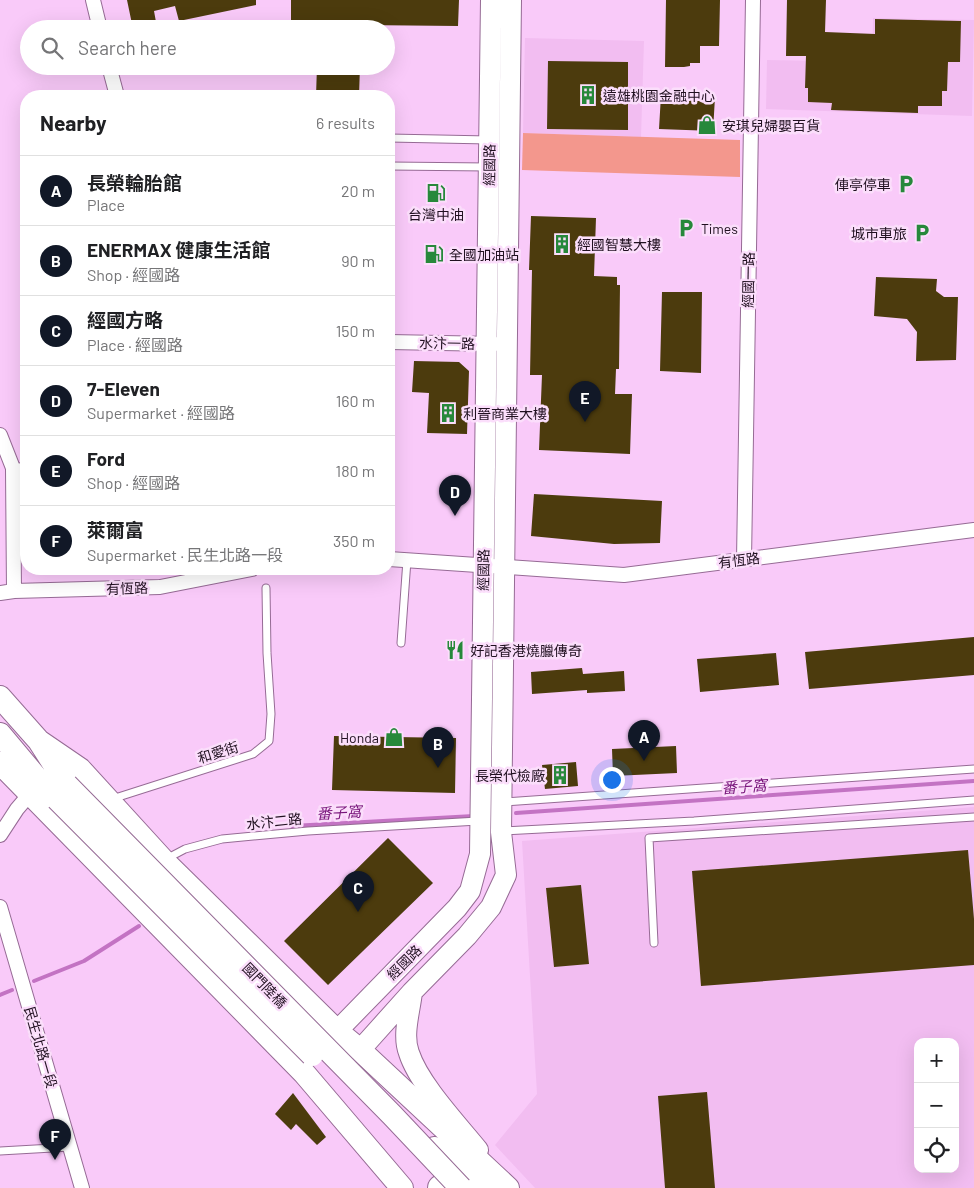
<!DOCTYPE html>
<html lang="en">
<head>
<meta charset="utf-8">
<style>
  :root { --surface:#fff; --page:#f2f2f2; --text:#202124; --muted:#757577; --line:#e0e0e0; --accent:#111827 }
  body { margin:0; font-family:Barlow,"Noto Sans TC",sans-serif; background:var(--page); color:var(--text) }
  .controls { position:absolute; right:15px; bottom:15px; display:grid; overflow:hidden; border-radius:10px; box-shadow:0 5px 20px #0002 }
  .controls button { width:45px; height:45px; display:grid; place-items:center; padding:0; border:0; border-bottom:1px solid var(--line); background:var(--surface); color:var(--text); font:25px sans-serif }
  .you { position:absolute; left:611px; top:779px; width:18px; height:18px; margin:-12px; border:4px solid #fff; border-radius:50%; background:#1a73e8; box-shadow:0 0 0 8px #1a73e833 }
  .badge { display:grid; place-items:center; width:32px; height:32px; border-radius:50%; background:var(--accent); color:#fff; font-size:16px; font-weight:700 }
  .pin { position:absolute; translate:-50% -41px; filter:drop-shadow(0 1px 2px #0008) }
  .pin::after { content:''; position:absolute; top:26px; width:18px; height:15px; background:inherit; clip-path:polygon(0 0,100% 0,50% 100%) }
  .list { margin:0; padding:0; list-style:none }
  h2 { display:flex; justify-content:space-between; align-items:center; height:65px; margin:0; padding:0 20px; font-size:21px }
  h2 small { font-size:16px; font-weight:400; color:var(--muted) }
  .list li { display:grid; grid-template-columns:32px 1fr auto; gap:15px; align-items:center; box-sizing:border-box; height:70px; padding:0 20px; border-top:1px solid var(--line) }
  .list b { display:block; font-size:19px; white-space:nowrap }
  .list p { margin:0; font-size:16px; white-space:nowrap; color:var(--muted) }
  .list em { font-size:16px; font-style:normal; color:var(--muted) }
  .icon { flex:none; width:28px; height:28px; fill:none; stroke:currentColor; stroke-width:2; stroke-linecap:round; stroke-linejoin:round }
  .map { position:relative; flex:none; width:974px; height:1188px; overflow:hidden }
  .search { position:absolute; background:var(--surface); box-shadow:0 5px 20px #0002; left:20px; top:20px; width:375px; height:55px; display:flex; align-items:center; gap:12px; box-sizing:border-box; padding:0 18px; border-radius:28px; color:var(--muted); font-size:19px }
  .panel { position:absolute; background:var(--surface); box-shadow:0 5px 20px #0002; left:20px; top:90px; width:375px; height:485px; border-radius:20px }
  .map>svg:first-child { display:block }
  .built { fill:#f2bdf1; fill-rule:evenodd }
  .green { fill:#f3978d }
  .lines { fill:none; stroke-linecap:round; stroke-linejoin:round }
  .stream { stroke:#c373c3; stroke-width:4 }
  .building { fill:#4c3b0d }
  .lane-casing { stroke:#966b95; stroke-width:9 }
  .street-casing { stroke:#966b95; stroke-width:16 }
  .secondary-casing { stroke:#966b95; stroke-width:22 }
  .primary-casing { stroke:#966b95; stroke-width:24 }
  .highway-casing { stroke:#966b95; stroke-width:28 }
  .lane { stroke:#fff; stroke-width:7 }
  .street { stroke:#fff; stroke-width:14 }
  .secondary { stroke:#fff; stroke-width:20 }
  .primary { stroke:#fff; stroke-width:22 }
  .highway { stroke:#fff; stroke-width:26 }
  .primary-bridge-casing { stroke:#966b95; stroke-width:24; stroke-linecap:butt }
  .primary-bridge { stroke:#fff; stroke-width:22 }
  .labels { text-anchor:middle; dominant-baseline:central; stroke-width:5; stroke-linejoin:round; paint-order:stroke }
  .poi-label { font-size:14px; fill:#201020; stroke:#fbdefb; text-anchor:start }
  .street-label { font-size:14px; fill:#201020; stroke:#fbdefb }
  .water-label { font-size:15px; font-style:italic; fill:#78147b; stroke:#fbdefb }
</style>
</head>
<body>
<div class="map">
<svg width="974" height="1188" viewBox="0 0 974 1188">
  <rect width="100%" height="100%" fill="#f9caf9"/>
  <path class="built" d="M873,18L974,20L972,116L766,109L767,60L872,62Z
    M525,38L644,41L641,137L523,133Z
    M974,807V1188H535L495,1145L537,1094L522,841ZM918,1042H955V1169H918Z"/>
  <path class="green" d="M523,133L740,140V177L522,170Z"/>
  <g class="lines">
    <path class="stream" d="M516,813L974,781
      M292,826L474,816
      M34,981L84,961L139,926
      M0,995L12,990"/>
  </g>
  <path class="building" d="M127,0H256V5L179,21L175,6L154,11L156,22L146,24L145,21L132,24Z
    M291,0H459L458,26L361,25V29H318V23H291Z
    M666,0H720L719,46H700V63H690V66L684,67H665Z
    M787,0H826L825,32L875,34V19L961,21L960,62H948L947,91H942V106H918V113L831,110L832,103L808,102V88H805L806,56H786Z
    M548,61L628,62V130L547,129Z
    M317,66H360L359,96H316Z
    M661,95L715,97L713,131L659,129Z
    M531,216L596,218L594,276L617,277V285H620L619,369H616L615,394H632L630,454L539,450L542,375H530L532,270H529Z
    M876,277L937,279L936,291L944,297H958L956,360L916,361L917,332L907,319L874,316Z
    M662,292H702L701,373L660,371Z
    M414,361L459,362L469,371L467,434L427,433L429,393L412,392Z
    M534,494L662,501L660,543L614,544L531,536Z
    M974,637V675L809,689L805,652Z
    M776,653L779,685L700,692L697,659Z
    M582,668L583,674L624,671L625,691L587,693V690L532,694L531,672Z
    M334,736L456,738L455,793L332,790Z
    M676,746L677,773L613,776L612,749Z
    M576,762L578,786L545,789L542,765Z
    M388,838L433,883L328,985L284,941Z
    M968,850L974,919V965L701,986L692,871Z
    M581,885L589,964L554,967L546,888Z
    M707,1092L715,1188H665L658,1096Z
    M293,1093L326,1137L317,1145L296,1124L291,1130L275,1114Z"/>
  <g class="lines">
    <g class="lane-casing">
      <path id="lane" d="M389,138L489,140
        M389,166L488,167
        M13,468L26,466
        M401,643L407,560
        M112,799L253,754L269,741L271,714L267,653L266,588
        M503,802L974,769
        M503,831L694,821L974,800
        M166,859L185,849L222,839L308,831L478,821
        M654,943L649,838L974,817
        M0,1151L70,1147"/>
    </g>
    <g class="street-casing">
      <path id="street" d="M93,0L100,29
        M109,66L117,96
        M389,342L495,344
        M0,435L13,468L14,591
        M389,559L624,575L974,530
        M744,560L753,0
        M0,593L14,591L160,587L252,569
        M0,835L17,809L29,795L33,786
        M0,907L82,1188"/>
    </g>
    <g class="secondary-casing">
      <path id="secondary" d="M412,992C410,1011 402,1035 409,1053C419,1084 457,1124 478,1150
        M328,1042L337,1031L457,908L470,891L480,854L491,0
        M360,1050L412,992L467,936L491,907L506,875L501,832L511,0"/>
    </g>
    <g class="primary-casing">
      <path id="primary" d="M0,697L39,741L67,785
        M0,734L36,777L57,799
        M39,741L80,769L164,861L337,1031L360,1050L508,1188
        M0,763L304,1073L402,1188"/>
    </g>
    <g class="highway-casing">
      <path id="highway" d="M435,1150L480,1188
        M441,1188H442"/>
    </g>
    <use href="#lane" class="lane"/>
    <use href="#street" class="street"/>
    <use href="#secondary" class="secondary"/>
    <use href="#primary" class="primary"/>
    <use href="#highway" class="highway"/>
    <g class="primary-bridge-casing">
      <path id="primary-bridge" d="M67,785L392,1115L461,1188
        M57,799L312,1055"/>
    </g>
    <use href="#primary-bridge" class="primary-bridge"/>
  </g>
  <defs>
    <g id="building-bare" transform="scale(1.5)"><path d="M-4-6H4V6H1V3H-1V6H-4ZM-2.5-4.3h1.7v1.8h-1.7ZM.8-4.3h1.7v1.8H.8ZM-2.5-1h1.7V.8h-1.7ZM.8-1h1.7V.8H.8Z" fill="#27883b" stroke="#fbdefb" stroke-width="2.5" paint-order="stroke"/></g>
    <g id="shop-bare" transform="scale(1.5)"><path d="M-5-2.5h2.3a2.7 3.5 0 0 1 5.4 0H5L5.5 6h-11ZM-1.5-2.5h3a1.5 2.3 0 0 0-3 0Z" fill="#27883b" stroke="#fbdefb" stroke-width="2.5" paint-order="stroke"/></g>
    <g id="parking-bare" transform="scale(1.5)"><path d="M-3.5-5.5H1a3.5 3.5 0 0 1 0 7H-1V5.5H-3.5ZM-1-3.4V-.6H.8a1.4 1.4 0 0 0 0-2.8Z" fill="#27883b" stroke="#fbdefb" stroke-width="2.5" paint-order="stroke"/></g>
    <g id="fuel-bare" transform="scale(1.5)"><path d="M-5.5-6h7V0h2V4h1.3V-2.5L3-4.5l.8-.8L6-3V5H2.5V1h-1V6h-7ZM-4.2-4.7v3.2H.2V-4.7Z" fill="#27883b" stroke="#fbdefb" stroke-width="2.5" paint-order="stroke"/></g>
    <g id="restaurant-bare" transform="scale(1.5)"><path d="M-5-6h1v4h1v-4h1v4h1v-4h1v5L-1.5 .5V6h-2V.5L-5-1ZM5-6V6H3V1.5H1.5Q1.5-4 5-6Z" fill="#27883b" stroke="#fbdefb" stroke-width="2.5" paint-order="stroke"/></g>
  </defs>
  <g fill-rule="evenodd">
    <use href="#building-bare" x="588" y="95"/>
    <use href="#shop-bare" x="707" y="125"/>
    <use href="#parking-bare" x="906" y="184"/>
    <use href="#fuel-bare" x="436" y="193"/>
    <use href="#parking-bare" x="686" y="228"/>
    <use href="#parking-bare" x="922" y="233"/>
    <use href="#building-bare" x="562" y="244"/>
    <use href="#fuel-bare" x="434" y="254"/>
    <use href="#building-bare" x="448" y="413"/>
    <use href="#restaurant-bare" x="455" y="650"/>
    <use href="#shop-bare" x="394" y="737"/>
    <use href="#building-bare" x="560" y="775"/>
  </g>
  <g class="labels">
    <g class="poi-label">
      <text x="603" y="95">遠雄桃園金融中心</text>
      <text x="722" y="125">安琪兒婦嬰百貨</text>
      <text x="891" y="184" text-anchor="end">俥亭停車</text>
      <text x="436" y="214" text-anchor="middle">台灣中油</text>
      <text x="701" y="228">Times</text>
      <text x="907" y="233" text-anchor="end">城市車旅</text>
      <text x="577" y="244">經國智慧大樓</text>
      <text x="449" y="254">全國加油站</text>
      <text x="463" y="413">利晉商業大樓</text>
      <text x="470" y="650">好記香港燒臘傳奇</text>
      <text x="379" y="737" text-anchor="end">Honda</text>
      <text x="545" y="775" text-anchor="end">長榮代檢廠</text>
    </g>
    <g class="street-label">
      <text transform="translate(489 165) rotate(-89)">經國路</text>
      <text transform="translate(748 280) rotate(-89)">經國一路</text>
      <text transform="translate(447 343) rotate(1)">水汴一路</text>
      <text transform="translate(739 560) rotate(-7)">有恆路</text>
      <text transform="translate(483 570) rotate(-89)">經國路</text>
      <text transform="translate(127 588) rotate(-2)">有恆路</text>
      <text transform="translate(218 752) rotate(-17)">和愛街</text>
      <text transform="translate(274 821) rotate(-6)">水汴二路</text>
      <text transform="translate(404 962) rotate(-45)">經國路</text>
      <text transform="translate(265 985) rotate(46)">國門陸橋</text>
      <text transform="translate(41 1047) rotate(74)">民生北路一段</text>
    </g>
    <g class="water-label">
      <text transform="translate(744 786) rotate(-4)">番子窩</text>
      <text transform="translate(339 812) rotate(-3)">番子窩</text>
    </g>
  </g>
</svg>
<div class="controls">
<button>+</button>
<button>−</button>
<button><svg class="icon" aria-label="locate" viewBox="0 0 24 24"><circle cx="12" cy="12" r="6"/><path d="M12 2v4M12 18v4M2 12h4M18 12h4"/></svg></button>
</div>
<div class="you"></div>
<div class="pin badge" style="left:644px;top:761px">A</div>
<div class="pin badge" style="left:438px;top:768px">B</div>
<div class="pin badge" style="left:358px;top:912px">C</div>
<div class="pin badge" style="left:455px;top:516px">D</div>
<div class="pin badge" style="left:585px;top:422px">E</div>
<div class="pin badge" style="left:55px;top:1160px">F</div>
<div class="search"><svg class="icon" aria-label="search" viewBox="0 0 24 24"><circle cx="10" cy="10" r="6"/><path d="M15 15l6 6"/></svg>Search here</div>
<section class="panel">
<h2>Nearby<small>6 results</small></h2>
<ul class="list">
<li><span class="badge">A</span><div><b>長榮輪胎館</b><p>Place</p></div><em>20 m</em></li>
<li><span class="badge">B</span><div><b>ENERMAX 健康生活館</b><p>Shop · 經國路</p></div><em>90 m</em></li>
<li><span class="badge">C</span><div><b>經國方略</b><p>Place · 經國路</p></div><em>150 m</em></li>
<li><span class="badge">D</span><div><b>7-Eleven</b><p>Supermarket · 經國路</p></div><em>160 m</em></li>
<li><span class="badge">E</span><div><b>Ford</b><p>Shop · 經國路</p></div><em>180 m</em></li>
<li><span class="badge">F</span><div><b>萊爾富</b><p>Supermarket · 民生北路一段</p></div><em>350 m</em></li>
</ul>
</section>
</div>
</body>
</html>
